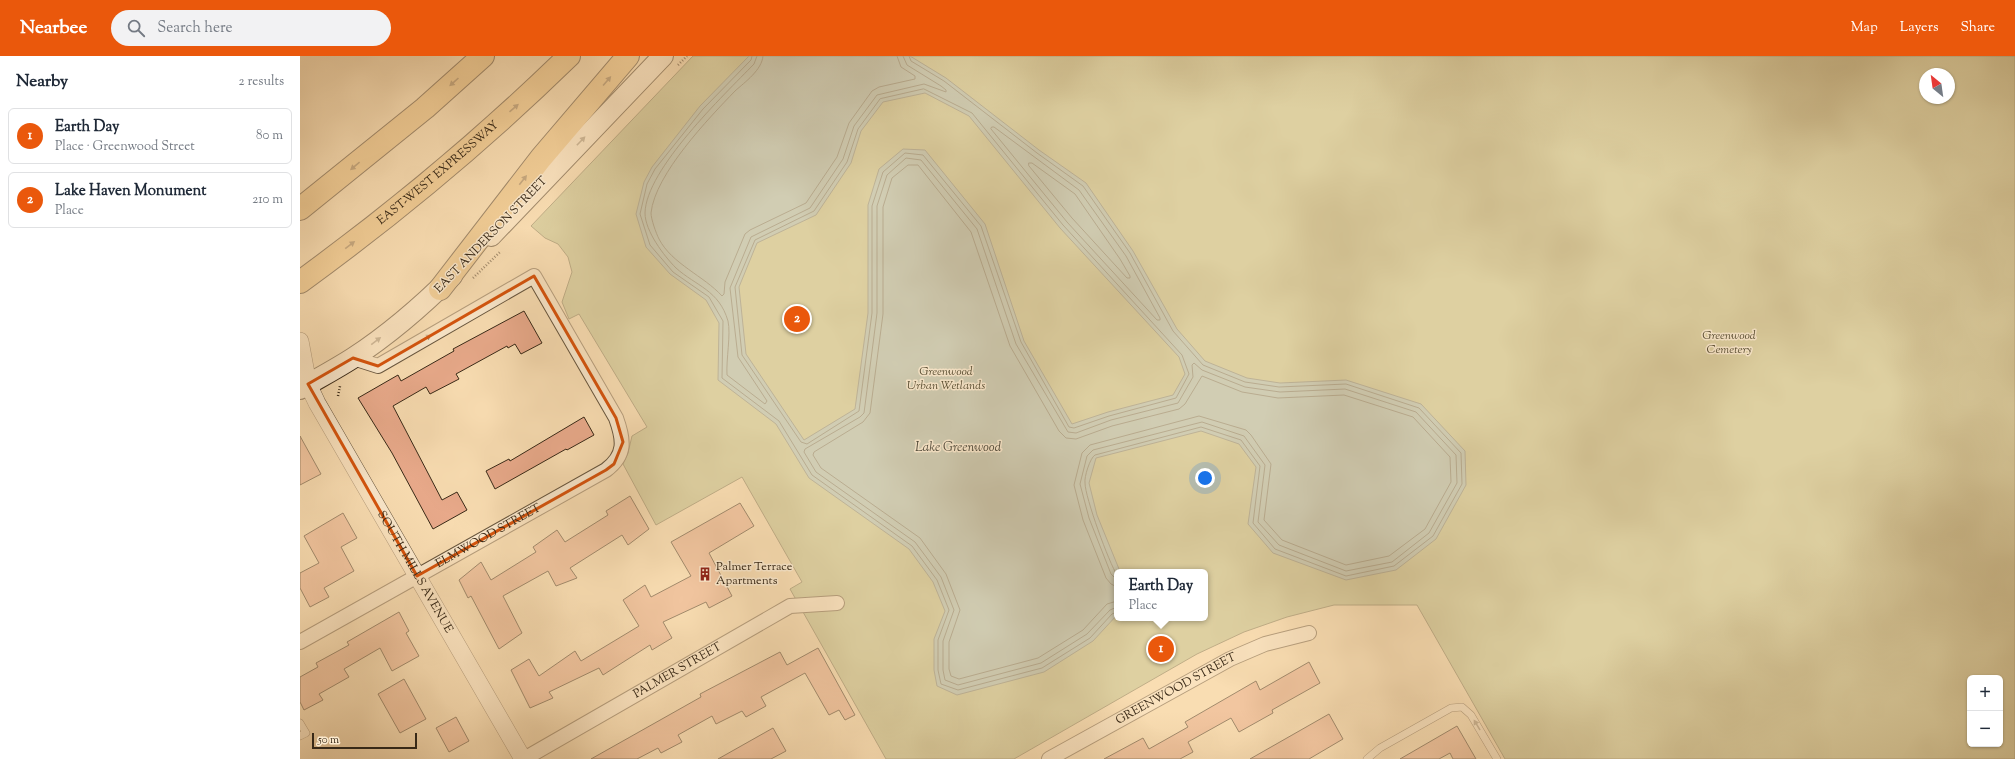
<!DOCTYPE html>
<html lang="en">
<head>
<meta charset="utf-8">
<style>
  :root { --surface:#fff; --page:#f2f2f3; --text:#1f2937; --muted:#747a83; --line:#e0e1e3; --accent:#ea580c }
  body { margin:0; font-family:"Sorts Mill Goudy",serif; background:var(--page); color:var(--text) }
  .controls { position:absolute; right:12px; bottom:12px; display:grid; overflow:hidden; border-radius:6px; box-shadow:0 1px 3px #0004 }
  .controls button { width:36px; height:36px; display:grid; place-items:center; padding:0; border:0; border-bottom:1px solid var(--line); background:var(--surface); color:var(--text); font:20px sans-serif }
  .compass { position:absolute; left:1619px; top:12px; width:36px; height:36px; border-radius:50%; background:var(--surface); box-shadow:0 1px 3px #0004; rotate:331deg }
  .scale { position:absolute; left:12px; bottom:10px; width:105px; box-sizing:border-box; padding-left:4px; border:2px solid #382917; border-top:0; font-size:11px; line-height:14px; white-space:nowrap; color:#382917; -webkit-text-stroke:3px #fbe9cd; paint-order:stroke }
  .you { position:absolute; left:905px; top:422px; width:14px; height:14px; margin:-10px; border:3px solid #fff; border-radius:50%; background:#1a73e8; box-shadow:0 0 0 6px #1a73e833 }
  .badge { display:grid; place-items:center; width:26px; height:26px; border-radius:50%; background:var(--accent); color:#fff; font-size:13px; font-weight:700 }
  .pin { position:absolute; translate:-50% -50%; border:2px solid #fff; box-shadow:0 1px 4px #0006 }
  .popup { position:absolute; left:814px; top:513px; width:94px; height:52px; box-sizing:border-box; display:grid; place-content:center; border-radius:6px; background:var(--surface); filter:drop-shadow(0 1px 3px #0005); font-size:13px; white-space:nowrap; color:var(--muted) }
  .popup b { font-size:15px; color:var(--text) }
  .popup::after { content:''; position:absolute; left:50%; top:100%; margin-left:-8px; border:8px solid transparent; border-top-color:var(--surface) }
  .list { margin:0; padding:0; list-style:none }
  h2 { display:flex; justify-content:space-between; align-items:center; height:52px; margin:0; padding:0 16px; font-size:17px }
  h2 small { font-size:13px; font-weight:400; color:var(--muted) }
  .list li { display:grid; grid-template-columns:26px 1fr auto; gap:12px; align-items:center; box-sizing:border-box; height:56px; margin:0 8px 8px; padding:0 8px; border:1px solid var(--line); border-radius:6px }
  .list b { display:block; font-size:15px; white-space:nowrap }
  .list p { margin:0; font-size:13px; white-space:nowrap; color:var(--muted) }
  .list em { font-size:13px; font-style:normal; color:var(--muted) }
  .icon { flex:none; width:22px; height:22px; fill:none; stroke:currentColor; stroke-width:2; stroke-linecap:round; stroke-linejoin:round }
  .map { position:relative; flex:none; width:1715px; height:703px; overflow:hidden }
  header { display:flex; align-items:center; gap:24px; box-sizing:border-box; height:56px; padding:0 20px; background:var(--accent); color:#fff }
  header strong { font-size:19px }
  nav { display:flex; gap:22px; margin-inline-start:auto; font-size:14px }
  .search { width:280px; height:36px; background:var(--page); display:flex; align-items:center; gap:10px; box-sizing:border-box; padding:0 14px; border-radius:22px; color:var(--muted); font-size:15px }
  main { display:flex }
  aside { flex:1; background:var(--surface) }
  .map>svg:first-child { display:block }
  .green { fill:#bcc18d; stroke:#7a7552; fill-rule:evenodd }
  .water { fill:#a0bab4; stroke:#768075; fill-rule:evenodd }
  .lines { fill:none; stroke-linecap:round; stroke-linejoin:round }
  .shore { stroke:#6c7266; stroke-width:1 }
  .building { fill:#e9aa8b; stroke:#382917 }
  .service-casing { stroke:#68563e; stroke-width:8 }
  .minor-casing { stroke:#68563e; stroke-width:16 }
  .tertiary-casing { stroke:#68563e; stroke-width:18 }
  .secondary-casing { stroke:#382917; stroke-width:22 }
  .motorway-casing { stroke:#382917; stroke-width:24 }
  .path { stroke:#382917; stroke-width:2.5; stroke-dasharray:1 2; stroke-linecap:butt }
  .service { stroke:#fbe9cd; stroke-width:7 }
  .minor { stroke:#fbe9cd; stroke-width:14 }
  .tertiary { stroke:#fbe9cd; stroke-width:17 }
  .secondary { stroke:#fbe9cd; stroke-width:20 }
  .motorway { stroke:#ecbe79; stroke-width:22 }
  .oneway { fill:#896c43 }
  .oneway2 { fill:#9a8972 }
  .marked { fill:none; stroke:#d6540d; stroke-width:3; stroke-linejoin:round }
  .labels { text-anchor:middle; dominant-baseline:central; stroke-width:3; stroke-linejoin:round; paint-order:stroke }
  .street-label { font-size:12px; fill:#382917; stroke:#fbe9cd }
  .park-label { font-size:12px; font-style:italic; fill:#594f34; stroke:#fbe9cd }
  .poi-label { font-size:12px; fill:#382917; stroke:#fbe9cd; text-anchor:start }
  .water-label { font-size:13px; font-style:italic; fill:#524d3e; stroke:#fbe9cd }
</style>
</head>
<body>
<header>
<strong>Nearbee</strong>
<div class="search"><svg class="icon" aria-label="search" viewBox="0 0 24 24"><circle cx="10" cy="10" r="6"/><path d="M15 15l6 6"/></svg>Search here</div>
<nav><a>Map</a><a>Layers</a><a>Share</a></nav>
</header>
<main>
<aside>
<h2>Nearby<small>2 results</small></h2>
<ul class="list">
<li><span class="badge">1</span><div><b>Earth Day</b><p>Place · Greenwood Street</p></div><em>80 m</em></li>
<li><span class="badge">2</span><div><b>Lake Haven Monument</b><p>Place</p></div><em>210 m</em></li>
</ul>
</aside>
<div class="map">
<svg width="1715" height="703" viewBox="0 0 1715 703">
  <rect width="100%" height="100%" fill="#f9ddb2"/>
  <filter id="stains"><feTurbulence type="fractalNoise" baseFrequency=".005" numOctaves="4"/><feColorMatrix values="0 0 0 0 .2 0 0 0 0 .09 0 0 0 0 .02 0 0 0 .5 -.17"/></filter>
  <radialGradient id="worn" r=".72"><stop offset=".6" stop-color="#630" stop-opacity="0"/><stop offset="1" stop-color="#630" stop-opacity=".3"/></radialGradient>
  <path class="green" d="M393,0H1715V703H1205L1117,549H1034L987,561L944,576L897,598L714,703H586L490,533L502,526L442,421L356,469L323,408L328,397L332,380L347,371L279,258L269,263L262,246L272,216L268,201L258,188L245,182L231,170ZM1625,18H1649V42H1625ZM817,516H905V562H817ZM1670,622H1700V688H1670Z"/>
  <path class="water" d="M449,0H610L646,22L739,94L786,127L833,195L877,273L905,305L947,322L980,327L1046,324L1121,348L1165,395L1166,429L1136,483L1096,514L1046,524L973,497L948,468L956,411L939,388L901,375L796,402L789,427L797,459L819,513V516H817V559L793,585L744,616L657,639L637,630L634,614V583L645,555L633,526L609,493L509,422L476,368L418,324L419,267L406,244L370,218L346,191L336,158L344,126L352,111L400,50ZM625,37L669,60L760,172L879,301L885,318L873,339L808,356L772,368L724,285L685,168L625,94L603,93L579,113L568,149V257L555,353L504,384L446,298L439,231L457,187L516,159L551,107L561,75L583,46Z"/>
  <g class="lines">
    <path class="shore" d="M452,0L451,4L403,53L355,113L347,128L340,158L350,189L373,216L409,241L423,265L422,322L479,365L512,419L612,490L637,524L649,554L638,584V614L641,628L658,634L742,612L790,582L812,558L817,556
      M457,0L454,8C424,39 346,113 345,157C345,175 364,200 376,212C396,230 419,234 428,265C431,278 426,304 427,319L465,348L467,345L438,301L430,232L451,181L510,152L543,103L554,70L577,39L624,28L646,36V34L641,30L607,9L603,0
      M463,0C462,14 445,26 435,35C409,62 355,118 351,157C351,163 356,177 359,183C372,208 404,220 422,240L424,238L425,226L445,178L450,174L506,147L537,101L549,67L572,35L579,31L615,23V20L601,11L597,0
      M609,0L611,5L644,25L737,97L783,130L830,197L873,275L903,309L945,326L979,331L1046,328L1119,352L1161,397L1162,428L1133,480L1094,510L1046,520L975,493L953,467L960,410L941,384L901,371L795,399C790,402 784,421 785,427C785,441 809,507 817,519
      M624,33L672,57L763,169L882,299L889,318L876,342L809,360L774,372L769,371L721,286L681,170L623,99L605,97L583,116L572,150V257L559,355L507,388L501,386L442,299L435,231L455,184L514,155L547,106L558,73L580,43Z
      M692,71H694L779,134L826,200L860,262V264H857L767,166L691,73Z
      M729,107H732L775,138L820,203L830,220V222H827L772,162L729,110Z
      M817,524L811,518L789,462L780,428L787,400L793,394L902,366L944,380L965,409L958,466L979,489L1046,515L1092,506L1129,477L1157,427L1156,399L1116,356L1045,333L980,336L945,331L902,314L894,307L892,309L893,321L878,347L811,364L776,377L768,376L716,288L677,173L621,104L606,102L587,119L577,150V257L564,357L560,361L505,393L504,396L516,416L615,486L641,521L654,554L643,585V614L645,624L658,629L741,607L787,578L810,554L817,551
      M817,531L811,528L806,522L783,464L774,429L782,397L790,389L899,360L946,374L951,379L971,408L964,464L982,484L1046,509L1089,500L1125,473L1151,426L1150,401L1113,361L1044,339L978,342L942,336L902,320L885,348L879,353L812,370L776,383L766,382L759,375L710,290L671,176L618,109H608L592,122L583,151V258L570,357L563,366L514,396L513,399L521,412L620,482L646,518L660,554L649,586V613L651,620L659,623L738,602L783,574L807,548L817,545"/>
  </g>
  <path class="building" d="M224,255L242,287L221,298L215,288L208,292L207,290L156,318L159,323L130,338L126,331L93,350L142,444L157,436L167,454L133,473L92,397L58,342L98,319L101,325L154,295L153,293Z
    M284,361L294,379L267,394L266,393L195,433L186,415L209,403L210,405Z
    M0,380L21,418L0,429Z
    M330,440L349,473L328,489L322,479L270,512L277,522L256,530L248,515L203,540L222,577L199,593L171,540L168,542L159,524L181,506L191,524L236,496L233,491L257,474L265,486L308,459L306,455Z
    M440,447L454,470L409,497L432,540L409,552L406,546L363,566L372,582L352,594L350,589L303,619L299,612L249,636L253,642L230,652L211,614L229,603L239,620L275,595L281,605L339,570L323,544L345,529L351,541L391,520L371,486Z
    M43,457L57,482L41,491L54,515L24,532L29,541L10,551L0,532V517L19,507L4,480Z
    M99,556L109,575L106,577L119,600L92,615L80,592L44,613L49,621L19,638L23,644L4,654L0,646V621L18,611L16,607L49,589L47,586Z
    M518,592L555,659L545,664L539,654L529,659L505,617L461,641L466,650L446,661L442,655L416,668L412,660L378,679L382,686L361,697L358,692L337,703H291L401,641L400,638L480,596L487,609Z
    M1009,606L1020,627L972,654L973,657L939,676L931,662L888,686L893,696L880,703H804L843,682L849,693L888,671L885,666L956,625L960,634Z
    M104,623L126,663L100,677L78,638Z
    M1029,658L1043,683L1009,703H950Z
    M156,661L169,685L149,696L136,672Z
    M1157,670L1176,703H1153L1150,697L1139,703H1100Z
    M473,672L486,695L471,703H418Z"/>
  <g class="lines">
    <g class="service-casing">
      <path id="service" d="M0,667L6,677L0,680
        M1067,703L1080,692L1151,652L1162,651L1171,659L1197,703"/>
    </g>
    <g class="minor-casing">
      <g id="minor">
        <path id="s1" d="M0,586L306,414C326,399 324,384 316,362L234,220L78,310L53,302"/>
        <path id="s2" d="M224,703L490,550L537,547"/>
        <path id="s3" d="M749,703L930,603L965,588L1009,577"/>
      </g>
    </g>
    <g class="tertiary-casing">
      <g id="tertiary">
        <path id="s4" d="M0,285L8,328L17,347L223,703"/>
      </g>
    </g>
    <g class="secondary-casing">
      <path id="secondary" d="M191,180L363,0
        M0,333C17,323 36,313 53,302C88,279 122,250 152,220"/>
    </g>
    <g class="motorway-casing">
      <g id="motorway">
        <path d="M0,153L125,52L183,0"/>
        <path id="s5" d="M0,226C95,157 185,82 269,0"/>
        <path d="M140,233L241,102L328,0"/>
      </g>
    </g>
    <path class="path" d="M378,9L387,0
      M173,222L201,195
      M38,340L40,330"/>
    <use href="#service" class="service"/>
    <use href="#minor" class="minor"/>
    <use href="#tertiary" class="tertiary"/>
    <use href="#secondary" class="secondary"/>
    <use href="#motorway" class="motorway"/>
  </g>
  <defs><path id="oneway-solid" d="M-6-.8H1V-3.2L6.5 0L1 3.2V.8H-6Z"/></defs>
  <g class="oneway">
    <use href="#oneway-solid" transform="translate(307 25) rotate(-49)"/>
    <use href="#oneway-solid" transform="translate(154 26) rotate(138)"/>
    <use href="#oneway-solid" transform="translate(214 52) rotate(-41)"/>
    <use href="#oneway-solid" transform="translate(55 110) rotate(140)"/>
    <use href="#oneway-solid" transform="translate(223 124) rotate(-52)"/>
    <use href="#oneway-solid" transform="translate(50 189) rotate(-37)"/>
  </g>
  <g class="oneway2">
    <use href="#oneway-solid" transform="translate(281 85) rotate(-46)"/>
    <use href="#oneway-solid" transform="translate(126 282) rotate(-30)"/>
    <use href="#oneway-solid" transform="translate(76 285) rotate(-37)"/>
    <use href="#oneway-solid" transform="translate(1177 669) rotate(-121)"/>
  </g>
  <path d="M0 0H1715V703H0ZM234,220L316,362L323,386L314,408L306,414L117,520L8,328L53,302L78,310Z" fill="#f9ddb2" fill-opacity=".55" fill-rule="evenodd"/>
  <path class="marked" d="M234,220L316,362L323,386L314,408L306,414L117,520L8,328L53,302L78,310Z"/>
  <defs>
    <g id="building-bare" transform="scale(1.08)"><path d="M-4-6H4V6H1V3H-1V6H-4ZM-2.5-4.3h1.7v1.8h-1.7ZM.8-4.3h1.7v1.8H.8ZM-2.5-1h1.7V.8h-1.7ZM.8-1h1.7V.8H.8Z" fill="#8f2418" stroke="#fbe9cd" stroke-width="2.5" paint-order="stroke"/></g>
  </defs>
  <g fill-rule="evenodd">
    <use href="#building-bare" x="405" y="518"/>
  </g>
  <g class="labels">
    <g class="street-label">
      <text stroke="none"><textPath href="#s5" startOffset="176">EAST-WEST EXPRESSWAY</textPath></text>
      <text transform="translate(191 179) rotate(-46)">EAST ANDERSON STREET</text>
      <text stroke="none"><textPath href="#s1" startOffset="216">ELMWOOD STREET</textPath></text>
      <text stroke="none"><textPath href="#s4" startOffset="260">SOUTH MILLS AVENUE</textPath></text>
      <text stroke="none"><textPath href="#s2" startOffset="177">PALMER STREET</textPath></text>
      <text stroke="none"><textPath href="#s3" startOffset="145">GREENWOOD STREET</textPath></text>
    </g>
    <g class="park-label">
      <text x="1429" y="280">Greenwood<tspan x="1429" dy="14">Cemetery</tspan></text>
      <text x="646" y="316">Greenwood<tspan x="646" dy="14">Urban Wetlands</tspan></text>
    </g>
    <g class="poi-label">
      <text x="416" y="511">Palmer Terrace<tspan x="416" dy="14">Apartments</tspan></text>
    </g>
    <g class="water-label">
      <text x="658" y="392">Lake Greenwood</text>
    </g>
  </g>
  <rect width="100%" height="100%" filter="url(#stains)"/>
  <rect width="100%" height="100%" fill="url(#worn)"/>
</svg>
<div class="controls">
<button>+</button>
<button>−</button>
</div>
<svg class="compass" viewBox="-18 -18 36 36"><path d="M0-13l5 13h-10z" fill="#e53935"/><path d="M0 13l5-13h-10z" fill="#747a83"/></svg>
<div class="scale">50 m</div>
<div class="you"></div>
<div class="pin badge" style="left:861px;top:593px">1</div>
<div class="popup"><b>Earth Day</b>Place</div>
<div class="pin badge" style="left:497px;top:263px">2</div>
</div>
</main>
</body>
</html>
